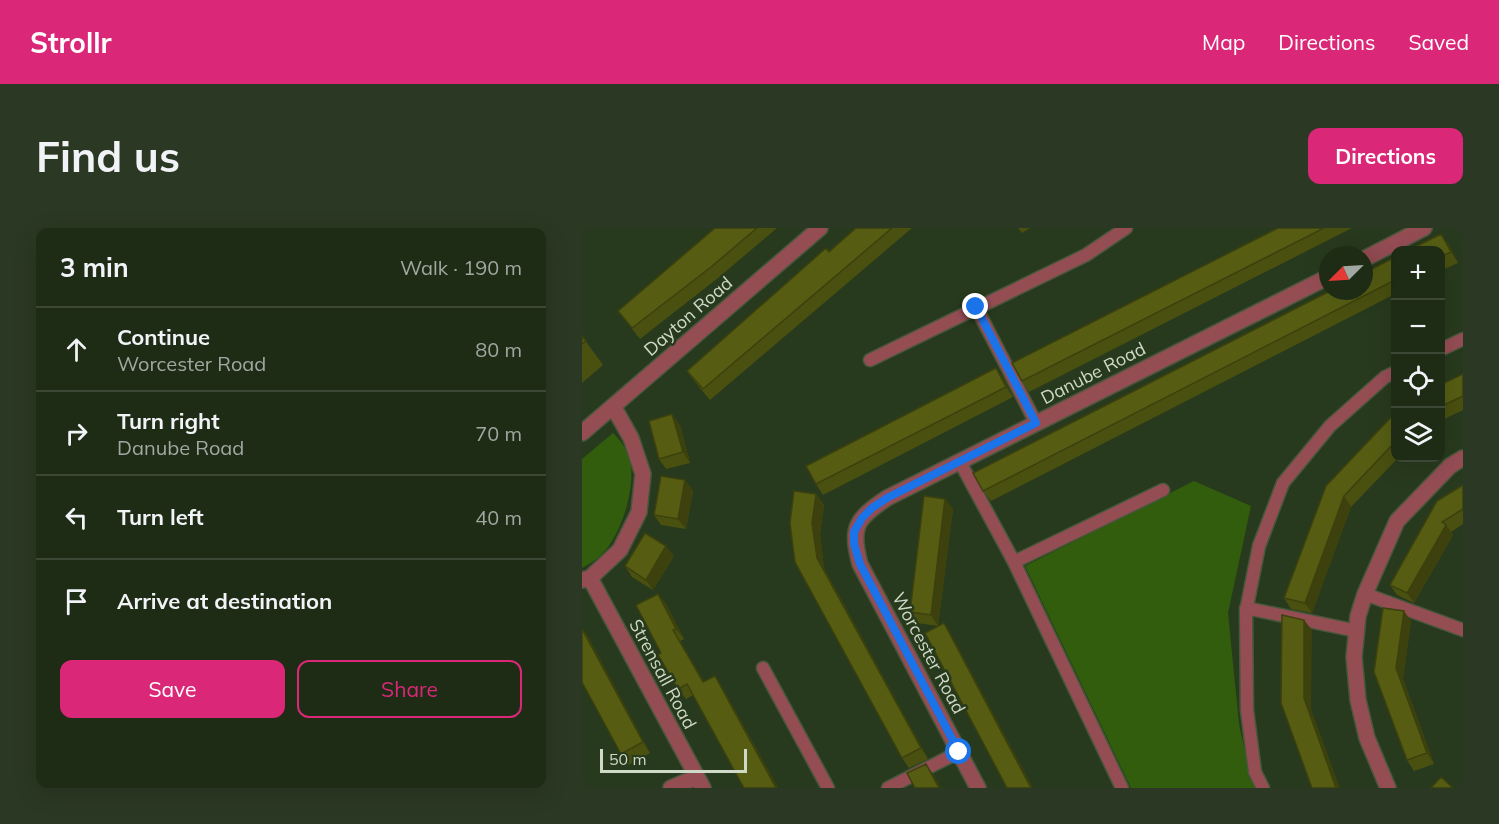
<!DOCTYPE html>
<html lang="en">
<head>
<meta charset="utf-8">
<style>
  :root { --surface:#1e2c16; --page:#2b3823; --text:#f1f3f6; --muted:#a1a7a1; --line:#3c4835; --accent:#db2777 }
  body { margin:0; font-family:Mulish,sans-serif; background:var(--page); color:var(--text) }
  .controls { position:absolute; right:18px; top:18px; display:grid; overflow:hidden; border-radius:12px; box-shadow:0 6px 24px #0002 }
  .controls button { width:54px; height:54px; display:grid; place-items:center; padding:0; border:0; border-bottom:2px solid var(--line); background:var(--surface); color:var(--text); font:30px sans-serif }
  .compass { position:absolute; left:737px; top:18px; width:54px; height:54px; border-radius:50%; background:var(--surface); box-shadow:0 6px 24px #0002; rotate:246deg }
  .scale { position:absolute; left:18px; bottom:15px; width:147px; box-sizing:border-box; padding-left:6px; border:3px solid #ced9c8; border-top:0; font-size:16px; line-height:21px; white-space:nowrap; color:#ced9c8; -webkit-text-stroke:4px #283a1d; paint-order:stroke }
  .stop { position:absolute; width:18px; height:18px; margin:-14px; border:4px solid #1a73e8; border-radius:50%; background:#fff }
  .stop.end { background:#1a73e8; border-color:#fff; box-shadow:0 2px 6px #0008 }
  .list { margin:0; padding:0; list-style:none }
  h2 { display:flex; justify-content:space-between; align-items:center; height:78px; margin:0; padding:0 24px; font-size:26px }
  h2 small { font-size:20px; font-weight:400; color:var(--muted) }
  .list li { display:grid; grid-template-columns:39px 1fr auto; gap:18px; align-items:center; box-sizing:border-box; height:84px; padding:0 24px; border-top:2px solid var(--line) }
  .list b { display:block; font-size:22px; white-space:nowrap }
  .list p { margin:0; font-size:20px; white-space:nowrap; color:var(--muted) }
  .list em { font-size:20px; font-style:normal; color:var(--muted) }
  .actions { display:flex; gap:12px; padding:18px 24px }
  .actions a { flex:1; padding:14px 0; border:2px solid var(--accent); border-radius:12px; text-align:center; font-size:21px; color:var(--accent) }
  .actions .main { background:var(--accent); color:#fff }
  .icon { flex:none; width:33px; height:33px; fill:none; stroke:currentColor; stroke-width:2; stroke-linecap:round; stroke-linejoin:round }
  .map { position:relative; flex:none; width:881px; height:560px; overflow:hidden; border-radius:12px }
  header { display:flex; align-items:center; gap:36px; box-sizing:border-box; height:84px; padding:0 30px; background:var(--accent); color:#fff }
  header strong { font-size:28px }
  nav { display:flex; gap:33px; margin-inline-start:auto; font-size:21px }
  .intro { display:flex; align-items:center; justify-content:space-between; box-sizing:border-box; height:144px; padding:0 36px }
  h1 { margin:0; font-size:42px }
  .button { padding:15px 27px; border-radius:12px; background:var(--accent); color:#fff; font-size:21px; font-weight:700 }
  main { display:flex; gap:36px; padding:0 36px }
  aside { flex:1; background:var(--surface); border-radius:12px; box-shadow:0 6px 24px #0002 }
  .map>svg:first-child { display:block }
  .green { fill:#315d0c }
  .lines { fill:none; stroke-linecap:round; stroke-linejoin:round }
  .service-casing { stroke:#46573c; stroke-width:15 }
  .minor-casing { stroke:#46573c; stroke-width:18 }
  .service { stroke:#954d54; stroke-width:12 }
  .minor { stroke:#954d54; stroke-width:15 }
  .wall { fill:#4a5010 }
  .shaded-wall { fill:#3c410d }
  .building { fill:#565d13; stroke:#3c410d; stroke-width:1.5 }
  .route { stroke:#1a73e8; stroke-width:8 }
  .labels { text-anchor:middle; dominant-baseline:central; stroke-width:5; stroke-linejoin:round; paint-order:stroke }
  .street-label { font-size:18px; fill:#ced9c8; stroke:#283a1d }
</style>
</head>
<body>
<header>
<strong>Strollr</strong>
<nav><a>Map</a><a>Directions</a><a>Saved</a></nav>
</header>
<div class="intro"><h1>Find us</h1><a class="button">Directions</a></div>
<main>
<aside>
<h2>3 min<small>Walk · 190 m</small></h2>
<ul class="list">
<li><svg class="icon" aria-label="ahead" viewBox="0 0 24 24"><path d="M12 20V5M6 11l6-6 6 6"/></svg><div><b>Continue</b><p>Worcester Road</p></div><em>80 m</em></li>
<li><svg class="icon" aria-label="right" viewBox="0 0 24 24"><path d="M7 20v-9h11M14 6l5 5-5 5"/></svg><div><b>Turn right</b><p>Danube Road</p></div><em>70 m</em></li>
<li><svg class="icon" aria-label="left" viewBox="0 0 24 24"><path d="M17 20v-9H6M10 6l-5 5 5 5"/></svg><div><b>Turn left</b></div><em>40 m</em></li>
<li><svg class="icon" aria-label="arrive" viewBox="0 0 24 24"><path d="M6 21V4h12l-3 4 3 4H6"/></svg><div><b>Arrive at destination</b></div></li>
</ul>
<div class="actions"><a class="main">Save</a><a>Share</a></div>
</aside>
<div class="map">
<svg width="881" height="560" viewBox="0 0 881 560">
  <rect width="100%" height="100%" fill="#283a1d"/>
  <path class="green" d="M31,205C38,212 43,218 47,228C56,256 39,311 16,330C11,334 5,337 0,340V231Z
    M612,253L669,278L646,385L657,496L668,546L675,560H549L443,338Z"/>
  <g class="lines">
    <g class="service-casing">
      <path id="service" d="M394,79L454,195
        M858,122L881,111
        M288,132L504,27L544,0
        M378,234L432,334L540,560
        M432,334L581,262
        M783,366L881,402
        M664,380L775,403
        M181,440L246,560
        M306,560L377,524
        M681,560L673,544L665,482L664,383L677,318L701,255L748,198L803,149L814,144"/>
    </g>
    <g class="minor-casing">
      <path id="minor" d="M782,31L842,0
        M0,205L238,0
        M8,350L121,560
        M0,352L8,350L38,322L57,284L61,246L49,210L31,178
        M89,560L115,549
        M396,560L278,336C268,299 274,291 305,270L746,49
        M806,560L785,510L776,472L772,429L776,388L783,366L815,293L868,238L881,230"/>
    </g>
    <use href="#service" class="service"/>
    <use href="#minor" class="minor"/>
  </g>
  <path class="wall" d="M133,0H195L136,50L58,111L36,83Z
    M274,0H330L128,172L113,154L105,143Z
    M436,0H448L440,5Z
    M696,0H770L447,164L440,153Z
    M859,6L867,17L876,35L858,43Z
    M813,29V66L409,273L401,263Z
    M0,108L21,137L0,155Z
    M414,140L422,151L431,169L241,267L234,256Z
    M881,146V182L858,193V157Z
    M813,185V230H816L769,279L730,385L709,381L702,370L744,258Z
    M98,197L108,235L84,241L77,231Z
    M103,252L111,263L104,301L79,297L72,287Z
    M881,257V296L869,304L871,307L832,375L815,367L808,357Z
    M234,266L242,277L238,306L242,340L346,531L327,540L320,530L213,334Z
    M363,271L371,281L356,398L335,395L328,384Z
    M92,328L71,362L50,349L43,338Z
    M76,366L84,376L102,411L98,413L122,454L133,448L140,459L196,560H162L111,467L104,471L96,461L79,425Z
    M829,393L821,451L852,536L832,543L825,532L792,444Z
    M0,400L6,409L68,525L46,537L39,526Z"/>
  <path class="shaded-wall" d="M859,6L867,17L876,35L869,24Z
    M414,140L422,151L431,169L424,159Z
    M90,186L98,197L108,235L101,224Z
    M103,252L111,263L104,301L96,291Z
    M234,266L242,277L238,306L242,340L346,531L339,520L235,330L230,295Z
    M762,268L769,279L730,385L723,375Z
    M363,271L371,281L356,398L349,387Z
    M864,297L871,307L832,375L825,365Z
    M84,318L92,328L71,362L64,352Z
    M76,366L84,376L102,411L94,401Z
    M822,383L829,393L821,451L852,536L845,525L814,440Z
    M722,392L730,402L729,481L758,560H754L722,470Z
    M362,395L369,406L451,560H449Z
    M0,400L6,409L68,525L61,514Z
    M91,402L98,413L129,465L121,454Z
    M133,448L140,459L196,560H194Z
    M344,536L351,546L359,560H357Z"/>
  <path class="building" d="M133,0H175L129,39L50,100L36,83Z
    M274,0H310L121,161L105,143L244,20L247,24Z
    M696,0H742L440,153L430,135Z
    M859,6L869,24L858,29V22H827Z
    M813,29V52L401,263L391,245L748,63H782V45Z
    M0,108L4,113L0,116Z
    M414,140L424,159L234,256L224,238Z
    M881,146V168L858,179V157Z
    M813,185V214L762,268L723,375L702,370L744,258Z
    M90,186L101,224L77,231L67,193Z
    M79,248L103,252L96,291L72,287Z
    M881,257V281L860,294L864,297L825,365L808,357L855,273Z
    M212,263L234,266L230,295L235,330L339,520L320,530L213,334L208,295Z
    M342,268L363,271L349,387L328,384Z
    M63,305L84,318L64,352L43,338Z
    M76,366L94,401L91,402L121,454L133,448L194,560H162L105,456L96,461L76,427L79,425L54,377Z
    M801,380L822,383L814,440L845,525L825,532L792,444Z
    M700,387L722,392V470L754,560H730L699,475Z
    M362,395L449,560H425L343,405Z
    M0,401L61,514L39,526L0,454Z
    M344,536L357,560H333L325,545Z
    M859,549L871,560H849Z"/>
  <g class="lines">
    <path class="route" d="M377,524L278,336L272,316V304L280,290L290,280L305,270L454,195L394,79"/>
  </g>
  <g class="labels">
    <g class="street-label">
      <text transform="translate(106 88) rotate(-41)">Dayton Road</text>
      <text transform="translate(511 145) rotate(-27)">Danube Road</text>
      <text transform="translate(347 425) rotate(62)">Worcester Road</text>
      <text transform="translate(81 446) rotate(62)">Strensall Road</text>
    </g>
  </g>
</svg>
<div class="controls">
<button>+</button>
<button>−</button>
<button><svg class="icon" aria-label="locate" viewBox="0 0 24 24"><circle cx="12" cy="12" r="6"/><path d="M12 2v4M12 18v4M2 12h4M18 12h4"/></svg></button>
<button><svg class="icon" aria-label="layers" viewBox="0 0 24 24"><path d="M12 4l9 5-9 5-9-5zM3 14l9 5 9-5"/></svg></button>
</div>
<svg class="compass" viewBox="-18 -18 36 36"><path d="M0-13l5 13h-10z" fill="#e53935"/><path d="M0 13l5-13h-10z" fill="#a1a7a1"/></svg>
<div class="scale">50 m</div>
<div class="stop" style="left:377px;top:524px"></div>
<div class="stop end" style="left:394px;top:79px"></div>
</div>
</main>
</body>
</html>
